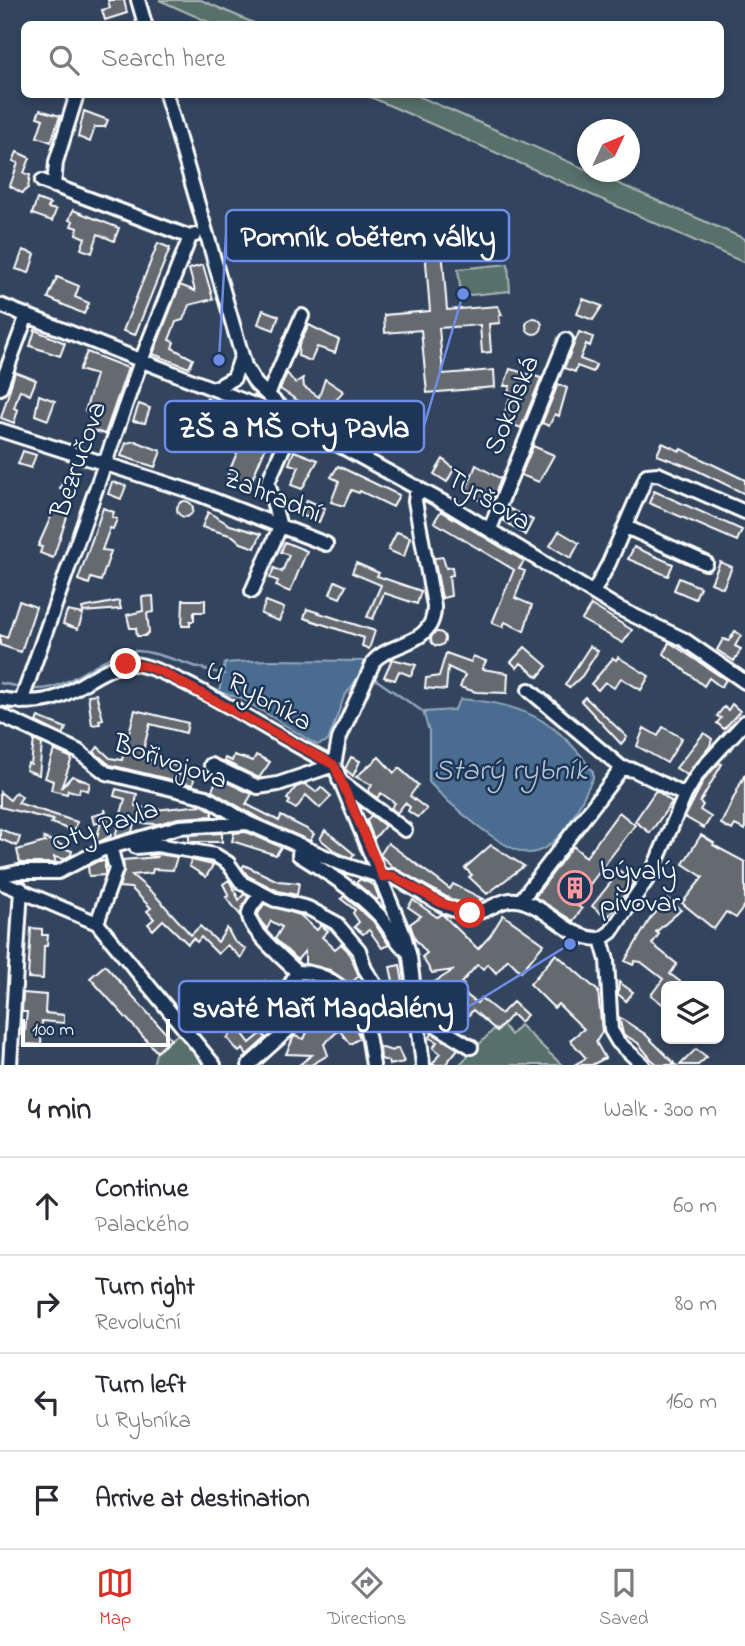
<!DOCTYPE html>
<html lang="en">
<head>
<meta charset="utf-8">
<style>
  :root { --surface:#fff; --page:#f2f2f3; --text:#2b2b33; --muted:#7c7c81; --line:#e1e1e2; --accent:#d93025 }
  body { margin:0; font-family:"Indie Flower",sans-serif; background:var(--page); color:var(--text) }
  .controls { position:absolute; right:21px; bottom:21px; display:grid; overflow:hidden; border-radius:10px; box-shadow:0 4px 10px #0003 }
  .controls button { width:63px; height:63px; display:grid; place-items:center; padding:0; border:0; border-bottom:2px solid var(--line); background:var(--surface); color:var(--text); font:35px sans-serif }
  .compass { position:absolute; left:577px; top:119px; width:63px; height:63px; border-radius:50%; background:var(--surface); box-shadow:0 4px 10px #0003; rotate:46deg }
  .scale { position:absolute; left:21px; bottom:18px; width:149px; box-sizing:border-box; padding-left:7px; border:4px solid #fff; border-top:0; font-size:19px; line-height:24px; white-space:nowrap; color:#fff; -webkit-text-stroke:5px #1d3557; paint-order:stroke }
  .stop { position:absolute; width:21px; height:21px; margin:-16px; border:5px solid #d93025; border-radius:50%; background:#fff }
  .stop.end { background:#d93025; border-color:#fff; box-shadow:0 2px 7px #0008 }
  .list { margin:0; padding:0; list-style:none }
  h2 { display:flex; justify-content:space-between; align-items:center; height:91px; margin:0; padding:0 28px; font-size:30px }
  h2 small { font-size:23px; font-weight:400; color:var(--muted) }
  .list li { display:grid; grid-template-columns:46px 1fr auto; gap:21px; align-items:center; box-sizing:border-box; height:98px; padding:0 28px; border-top:2px solid var(--line) }
  .list b { display:block; font-size:26px; white-space:nowrap }
  .list p { margin:0; font-size:23px; white-space:nowrap; color:var(--muted) }
  .list em { font-size:23px; font-style:normal; color:var(--muted) }
  .icon { flex:none; width:38px; height:38px; fill:none; stroke:currentColor; stroke-width:2; stroke-linecap:round; stroke-linejoin:round }
  .map { position:relative; flex:none; width:745px; height:1065px; overflow:hidden }
  .search { position:absolute; background:var(--surface); box-shadow:0 4px 10px #0003; left:21px; right:21px; top:21px; height:77px; display:flex; align-items:center; gap:18px; box-sizing:border-box; padding:0 24px; border-radius:10px; color:var(--muted); font-size:26px }
  .sheet { height:483px; background:var(--surface) }
  nav { display:flex; justify-content:space-around; align-items:center; box-sizing:border-box; height:98px; border-top:2px solid var(--line); background:var(--surface); font-size:19px; color:var(--muted) }
  nav a { display:grid; justify-items:center; gap:4px }
  nav .on { color:var(--accent) }
  .map>svg:first-child { display:block }
  .green { fill:#596f6b; stroke:#acb7b5; stroke-width:2 }
  .water { fill:#496c90; stroke:#92a7bc; stroke-width:2 }
  .lines { fill:none; stroke-linecap:round; stroke-linejoin:round }
  .stream { stroke:#92a7bc; stroke-width:2.5 }
  .building { fill:#656970; stroke:#fff; stroke-width:2 }
  .minor-casing { stroke:#fff; stroke-width:18 }
  .minor { stroke:#1d3557; stroke-width:12 }
  .route { stroke:#d93025; stroke-width:9 }
  .labels { text-anchor:middle; dominant-baseline:central; stroke-width:5; stroke-linejoin:round; paint-order:stroke }
  .street-label { font-size:28px; fill:#fff; stroke:#1d3557 }
  .poi-label { font-size:28px; fill:#fff; stroke:#1d3557; text-anchor:start }
  .water-label { font-size:30px; font-style:italic; fill:#b6c4d3; stroke:#1d3557 }
  .leader { fill:none; stroke:#6c8ce6; stroke-width:2.5 }
  .callout-dot { fill:#6c8ce6; stroke:#1d3557; stroke-width:2.5 }
  .callout { fill:#1d3557; stroke:#6c8ce6; stroke-width:2.5 }
  .callout-label { font-size:30px; text-anchor:middle; font-weight:bold; fill:#fff }
</style>
</head>
<body>
<div class="map">
<svg width="745" height="1065" viewBox="0 0 745 1065">
  <rect width="100%" height="100%" fill="#33455e"/>
  <filter id="ink" filterUnits="userSpaceOnUse"><feTurbulence type="fractalNoise" baseFrequency=".0143" numOctaves="2"/><feDisplacementMap in="SourceGraphic" scale="14" xChannelSelector="R" yChannelSelector="G"/><feConvolveMatrix kernelMatrix="1 2 1 2 8 2 1 2 1" color-interpolation-filters="sRGB"/></filter>
  <g filter="url(#ink)">
    <path class="green" d="M159,0H201L256,24H213Z
      M366,95H416L745,239V263Z
      M508,264L510,291L461,296L458,269Z
      M503,1025L511,1035L520,1025L562,1065H459L494,1029L497,1031Z
      M178,1034L204,1065H153L156,1053Z"/>
    <path class="water" d="M267,660L365,661L366,666L344,697L328,741L317,745L241,698L219,692L225,663Z
      M461,699C522,703 559,721 593,772V778C582,799 571,827 553,842C548,847 537,853 529,853C503,852 446,801 429,782V731L423,712L454,710Z"/>
    <g class="lines">
      <path class="stream" d="M372,677L425,713
        M0,683L21,687
        M34,689C73,691 96,654 134,651C157,650 200,671 225,674"/>
    </g>
    <path class="building" d="M108,0H124L127,13L105,20L102,10L110,8Z
      M40,110L60,116L51,142L37,137L43,119L37,117Z
      M84,111L108,120L105,127H95L90,142L78,137Z
      M17,152L30,158L24,173L30,175L28,188L22,193L10,186L18,163L13,161Z
      M37,199L50,204L48,208L56,210L52,221L32,214Z
      M73,210L119,228L114,241L98,234L92,253L81,249L85,238L76,234L78,228L71,226L73,221L69,220Z
      M158,243L170,248L135,335L123,331Z
      M442,248L447,310L498,306L502,315H499L500,323L489,324L491,352L482,353L480,325L439,328L443,374L494,370L495,387L427,393L421,330L385,333L384,315L430,311L425,250Z
      M23,250L35,254L29,273L16,269Z
      M203,265L213,299L189,305L183,320L176,322L169,340L174,342L172,348L193,359L189,368L153,354L180,285L195,291L189,269Z
      M57,277L79,286L75,297L89,303L84,314L48,298Z
      M583,299L602,306L593,320L577,314Z
      M263,310L279,316L274,330L258,324Z
      M526 326a8 8 0 1 1 16 0a8 8 0 1 1-16 0Z
      M309,325L339,340L335,353L317,347L311,361L298,356L299,345Z
      M35,330L65,343L60,356L30,346Z
      M579,332L593,337L590,346L586,344L580,359L596,365L593,372L577,366L575,372L564,368Z
      M87,352L128,368L105,434L89,429L95,414L85,411L96,375L79,370Z
      M510,369L541,378L521,428L502,420L511,395L508,393L510,386H504Z
      M15,372L36,380L30,395L20,390L14,408L18,410L14,423L1,418Z
      M287,373L295,383L303,378L304,387L319,397L325,379L343,391L332,406L337,409L329,421L280,389Z
      M558,384L567,388L559,416L555,414L549,426L542,423Z
      M39,395L55,401L48,420L35,415Z
      M207,398L224,408L218,424L206,419L199,436L183,428L187,417L197,421Z
      M139,404L150,408L145,423L133,421Z
      M247,430L262,437L265,430L272,432L251,482H241L227,476Z
      M135,441L161,451L155,467L121,456L126,443Z
      M662,443L680,451L681,449L745,480V494L694,469L657,455Z
      M533,446L554,455L539,482L521,475Z
      M23,451L36,455L31,468L18,464Z
      M294,451L318,460L302,489L291,485L299,467L289,464Z
      M443,459L454,469L447,482L434,474Z
      M476,465L501,479L490,506L465,492Z
      M338,466L399,495L393,507L360,491L359,493L351,490L344,506L331,502L339,481L331,477Z
      M65,476L77,480L73,493L60,488Z
      M112,482L126,486L121,499L108,494Z
      M654,491L742,530L737,541L649,503Z
      M307,500L325,508L319,522L301,515Z
      M177 509a8 8 0 1 1 16 0a8 8 0 1 1-16 0Z
      M103,508L114,512L112,517L117,519L113,529L110,528L102,550L111,551L101,581L91,578L89,584L78,580Z
      M508,508L533,520L525,535L503,520Z
      M54,510L68,514L53,558L40,553L42,547L38,546Z
      M441,511L524,561L519,569L525,571L515,598L532,605L524,631L505,622L503,627L492,623L514,570L434,522Z
      M208,512L230,525L261,534L255,548L241,543L233,536L202,527Z
      M559,531L579,543L571,558L550,546Z
      M397,532L410,537L404,557L388,550Z
      M285,542L307,551L290,592L276,586L278,581L270,578L274,568L282,572L289,555L281,552Z
      M634,547L673,564L668,576L628,559Z
      M443,557L446,568L452,567L453,575L449,576L451,596L442,598L434,558Z
      M720,562L732,567L723,588L711,583Z
      M356,563L379,573L377,576L421,591L417,604L384,593L373,619L367,617L381,585L352,573Z
      M679,578L700,587L695,599L674,590Z
      M335,581L346,586L340,598L330,594Z
      M153,596L154,612L147,613L149,632L145,636H137L136,628H130L127,615L143,611L142,597Z
      M183,600H205V612H194V621H190V626H182Z
      M19,601L36,607L21,652L0,645V635L7,638Z
      M119,601L121,609L83,612L82,608Z
      M266,601L284,608L279,621L261,614Z
      M591,605L632,630L623,643L582,620Z
      M307,609L375,631L369,649L362,646L364,638L304,618Z
      M67,611L83,614L78,629L63,624Z
      M735,631L741,635L735,646L741,649L734,661L717,650L723,639L729,641Z
      M431 639a7 7 0 1 1 14 0a7 7 0 1 1-14 0Z
      M669,642L726,680L721,687L709,678L704,686L664,654Z
      M590,646L598,651L582,676L569,688L565,685Z
      M525,647L547,666L538,677L521,663L517,668L511,662Z
      M446,653L471,662L473,656L486,661L482,669L508,673L507,693L476,692L460,687L465,675L448,667L446,690L425,688L426,678L439,676Z
      M618,657L649,676L641,690L621,678L614,688L605,682L598,690L591,684L613,658L616,660Z
      M392,659L416,665L411,676L399,671L395,680L384,677Z
      M96,694L103,719L99,720L100,724L92,725L88,695Z
      M585,697L627,737L621,744L581,701Z
      M732,704L740,711L724,729L717,723L721,718L717,716L724,707L728,710Z
      M135,710L188,723L186,733L150,724L141,758L178,766L176,774L194,778L193,785L110,765L94,752L98,747L110,758L122,760Z
      M38,717L66,728L63,735L36,722Z
      M663,727L682,738L667,763L637,746L644,728L658,736Z
      M704,733L712,739L710,746L687,775L676,768Z
      M34,740L42,744L39,775L26,770L28,763L31,764Z
      M54,750L72,758L61,788L72,776L90,783L88,791L80,788L79,793L68,790L67,794L51,790L53,781L45,778Z
      M234,755L253,761L256,755L270,762L259,778L224,761L225,758L232,761Z
      M351,757L360,761L353,776L345,769Z
      M379,757L394,773L399,768L418,785L410,796L427,809L421,815L417,817L408,811L410,807L405,803L397,813L391,808L395,803L381,793L377,798L368,791L372,785L356,777Z
      M719,763L722,764L700,802L703,805L700,810L711,817L704,828L685,817L705,778Z
      M745,774V830L735,825L732,830L721,824Z
      M222,780L252,794L246,804L279,821L281,816L307,829L314,834L310,841L262,820L212,791L215,783L220,785Z
      M305,784L316,792L321,787L331,796L320,808L306,795L296,809L288,804L290,801L287,799L296,787Z
      M116,789L137,794L135,806L155,810L202,805L212,811V816L178,818L158,824L134,823L132,832L115,837L125,799L114,796Z
      M656,790L672,802L650,833L635,821Z
      M0,792L10,800L16,792L22,797L18,803L77,822L74,831L51,823L53,820L0,807Z
      M105,809L111,836L99,842L96,841L101,822L94,824L92,816L104,813Z
      M619,812L635,825L575,904L582,909L573,921L535,897L573,846L586,857Z
      M371,815L385,826L374,839L367,821Z
      M0,829L20,837L17,846L0,839Z
      M325,830L354,854L351,858L336,852L320,839Z
      M246,832L281,847L276,855L232,841L234,833Z
      M222,833V842H189V835Z
      M701,835L714,843L713,845L745,862V905L736,918L726,912L714,929L682,903L703,877L683,864Z
      M44,838L66,847V849L72,851L71,855L64,859L54,857L56,863H20L17,850L45,842Z
      M388,843L450,889L453,884L483,899L469,904L452,900L394,868L380,855Z
      M491,845L524,866L487,894L469,877L472,875L465,868Z
      M157,854L177,857L173,870L153,869L152,873L132,875L154,894L191,935L200,926L218,942L227,928L234,941L246,949L241,958L227,945L218,954L201,937L197,942L193,938L188,944L163,920L153,930L148,924L154,919L147,911L151,908L131,888L119,887L124,871L123,860L158,857L148,855Z
      M191,860L213,865L206,877L189,866Z
      M98,861H105V875L89,876L88,866Z
      M244,865L278,881L299,883L297,895L278,891L248,876L242,868Z
      M620,871L634,882L607,918L592,906Z
      M360,879L374,885L379,898L377,900L356,883Z
      M229,880L239,900L244,894L248,896L241,916L226,897L229,896L223,884Z
      M344,896L373,921L389,945L382,948L369,930L363,934L354,927L359,922L353,913L355,910L341,899Z
      M668,899L681,910L656,932L659,934L652,944L677,964L670,974L686,986H666V1007L651,995L663,979L641,962L635,961L633,965L625,961L650,919Z
      M413,900L437,917L442,914L478,949L490,936L503,915L544,944L521,972L508,959L496,973L488,964L484,969L477,965L461,983L464,985L460,990L477,1003L481,998L501,1014L513,1002L527,1015L520,1022L512,1014L497,1031L473,1010L463,1022L444,1010L435,1015L430,1012L423,989L454,970L432,973L422,957L427,953L415,939L410,924L421,916L408,907Z
      M264,904L300,915L317,930L321,925L328,931L322,937L335,949L341,944L348,951L359,976L350,984L330,970L305,964V951L297,960L275,939L282,927L271,921L267,929L261,922L258,914Z
      M31,928L42,929V935H48L47,946H44L43,979L28,978Z
      M556,954L598,991L602,1032L596,1042L605,1058L592,1065H574L586,1058L570,1040L584,1029L558,1004L554,1008L530,984Z
      M105,965L171,1039L157,1052L90,978Z
      M400,965L405,995H396L390,967Z
      M265,981L278,996L288,1018L283,1022L272,1012L266,1018L258,1009L250,1017L230,994L236,988L248,1001Z
      M304,981L332,992L309,1013L302,1007L295,993L304,1001Z
      M619,982L633,992L626,1001L618,994Z
      M23,993L46,995L45,1013L64,1015V1023L42,1021L41,1045L24,1044L27,1012H22Z
      M222,1007L250,1043L262,1033L266,1038L247,1055L243,1049L239,1052L227,1038L230,1035L213,1015Z
      M347,1007L360,1038L350,1044L339,1030L324,1044L328,1055L311,1065H299L312,1055L286,1054L294,1036L304,1039L308,1030L317,1029Z
      M619,1017L645,1034L676,1065H658L651,1059L638,1043L623,1034Z
      M432,1033L458,1049L445,1065H432L440,1053L433,1048L437,1042L430,1038Z
      M380,1047L392,1051L398,1048L404,1062L389,1065L388,1061L381,1059Z
      M696,1049L707,1057L698,1065H680Z"/>
    <g class="lines">
      <g class="minor-casing">
        <path id="minor" d="M138,0L145,24
          M166,94L245,366L256,384L287,413
          M42,181L190,237L195,235
          M54,186L56,162L77,94
          M0,305L295,421L452,507L618,608L683,639L745,682
          M0,388L27,315
          M214,389L234,378L241,357
          M268,395L302,316
          M0,430L193,492L326,544
          M417,487L415,501L434,606C435,646 391,641 374,661L339,739L334,765L404,935L410,957L423,1065
          M626,527L706,563
          M490,529L566,340
          M252,591L280,527L268,482L295,421
          M593,593L609,563L647,475L658,474L745,512
          M529,690L622,768L634,770L685,795
          M0,699C18,702 40,704 58,697C82,688 103,666 130,664C166,662 291,746 334,765
          M21,702L141,361L190,237
          M0,715L78,751L106,773L206,797L248,823
          M211,765L258,787L278,784L334,765
          M339,780L405,830
          M300,845L299,855C328,873 355,890 379,915C389,925 394,940 406,950
          M136,847L157,845L215,855L228,863L242,883L275,900
          M0,876L18,872H58L101,850L179,827L248,823L342,864L383,877L392,876C416,887 442,911 469,913C490,914 502,893 525,902C552,911 570,940 601,939
          M0,882L97,923L214,1065
          M261,894C257,900 250,906 249,913C246,928 286,961 297,972L286,992C288,1005 299,1023 312,1022L344,993
          M277,900L308,908L336,923L359,950L365,969L381,994L362,1014
          M521,900L622,768
          M97,923L116,869L111,849
          M601,939L611,932L652,872L685,795L698,773L745,722
          M601,939L607,960L611,1030L618,1042L643,1065
          M297,972C324,971 351,989 362,1016C369,1030 370,1049 373,1065
          M417,1014L471,1047
          M10,1065L21,889
          M249,1065L301,1018"/>
      </g>
      <use href="#minor" class="minor"/>
    </g>
  </g>
  <g class="lines" filter="url(#ink)">
    <path class="route" d="M126,664L145,666L162,672L334,765L383,877L392,876L441,903L470,913"/>
  </g>
  <defs>
    <g id="building-ring" transform="scale(1.75)"><circle r="9.5" fill="#1d3557" stroke="#ff9aa2" stroke-width="1.5"/><path d="M-4-6H4V6H1V3H-1V6H-4ZM-2.5-4.3h1.7v1.8h-1.7ZM.8-4.3h1.7v1.8H.8ZM-2.5-1h1.7V.8h-1.7ZM.8-1h1.7V.8H.8Z" fill="#ff9aa2"/></g>
  </defs>
  <g fill-rule="evenodd">
    <use href="#building-ring" x="575" y="888"/>
  </g>
  <g class="labels">
    <g class="street-label">
      <text transform="translate(513 406) rotate(-68)">Sokolská</text>
      <text transform="translate(80 460) rotate(-71)">Bezručova</text>
      <text transform="translate(272 497) rotate(22)">Zahradní</text>
      <text transform="translate(488 501) rotate(31)">Tyršova</text>
      <text transform="translate(258 697) rotate(29)">U Rybníka</text>
      <text transform="translate(170 763) rotate(19)">Bořivojova</text>
      <text transform="translate(105 827) rotate(-19)">Oty Pavla</text>
    </g>
    <g class="poi-label">
      <text x="600" y="872">bývalý<tspan x="600" dy="32">pivovar</tspan></text>
    </g>
    <g class="water-label">
      <text x="510" y="772">Starý rybník</text>
    </g>
  </g>
  <path class="leader" d="M219 360L226 235M463 294L424 426M570 944L468 1007"/>
  <g class="callout-dot">
    <circle cx="219" cy="360" r="7"/>
    <circle cx="463" cy="294" r="7"/>
    <circle cx="570" cy="944" r="7"/>
  </g>
  <g class="callout">
    <rect x="226" y="210" width="283" height="51" rx="7"/>
    <rect x="165" y="401" width="259" height="51" rx="7"/>
    <rect x="179" y="981" width="289" height="51" rx="7"/>
  </g>
  <g class="callout-label">
    <text x="368" y="246">Pomník obětem války</text>
    <text x="294" y="437">ZŠ a MŠ Oty Pavla</text>
    <text x="323" y="1017">svaté Maří Magdalény</text>
  </g>
</svg>
<div class="controls">
<button><svg class="icon" aria-label="layers" viewBox="0 0 24 24"><path d="M12 4l9 5-9 5-9-5zM3 14l9 5 9-5"/></svg></button>
</div>
<svg class="compass" viewBox="-18 -18 36 36"><path d="M0-13l5 13h-10z" fill="#e53935"/><path d="M0 13l5-13h-10z" fill="#7c7c81"/></svg>
<div class="scale">100 m</div>
<div class="stop" style="left:470px;top:913px"></div>
<div class="stop end" style="left:126px;top:664px"></div>
<div class="search"><svg class="icon" aria-label="search" viewBox="0 0 24 24"><circle cx="10" cy="10" r="6"/><path d="M15 15l6 6"/></svg>Search here</div>
</div>
<section class="sheet">
<h2>4 min<small>Walk · 300 m</small></h2>
<ul class="list">
<li><svg class="icon" aria-label="ahead" viewBox="0 0 24 24"><path d="M12 20V5M6 11l6-6 6 6"/></svg><div><b>Continue</b><p>Palackého</p></div><em>60 m</em></li>
<li><svg class="icon" aria-label="right" viewBox="0 0 24 24"><path d="M7 20v-9h11M14 6l5 5-5 5"/></svg><div><b>Turn right</b><p>Revoluční</p></div><em>80 m</em></li>
<li><svg class="icon" aria-label="left" viewBox="0 0 24 24"><path d="M17 20v-9H6M10 6l-5 5 5 5"/></svg><div><b>Turn left</b><p>U Rybníka</p></div><em>160 m</em></li>
<li><svg class="icon" aria-label="arrive" viewBox="0 0 24 24"><path d="M6 21V4h12l-3 4 3 4H6"/></svg><div><b>Arrive at destination</b></div></li>
</ul>
</section>
<nav>
<a class="on"><svg class="icon" aria-label="map" viewBox="0 0 24 24"><path d="M3 6l6-2 6 2 6-2v14l-6 2-6-2-6 2zM9 4v14M15 6v14"/></svg>Map</a>
<a><svg class="icon" aria-label="directions" viewBox="0 0 24 24"><path d="M12 3l9 9-9 9-9-9zM9 14v-3h6M13 9l2 2-2 2"/></svg>Directions</a>
<a><svg class="icon" aria-label="saved" viewBox="0 0 24 24"><path d="M7 4h10v16l-5-4-5 4z"/></svg>Saved</a>
</nav>
</body>
</html>
